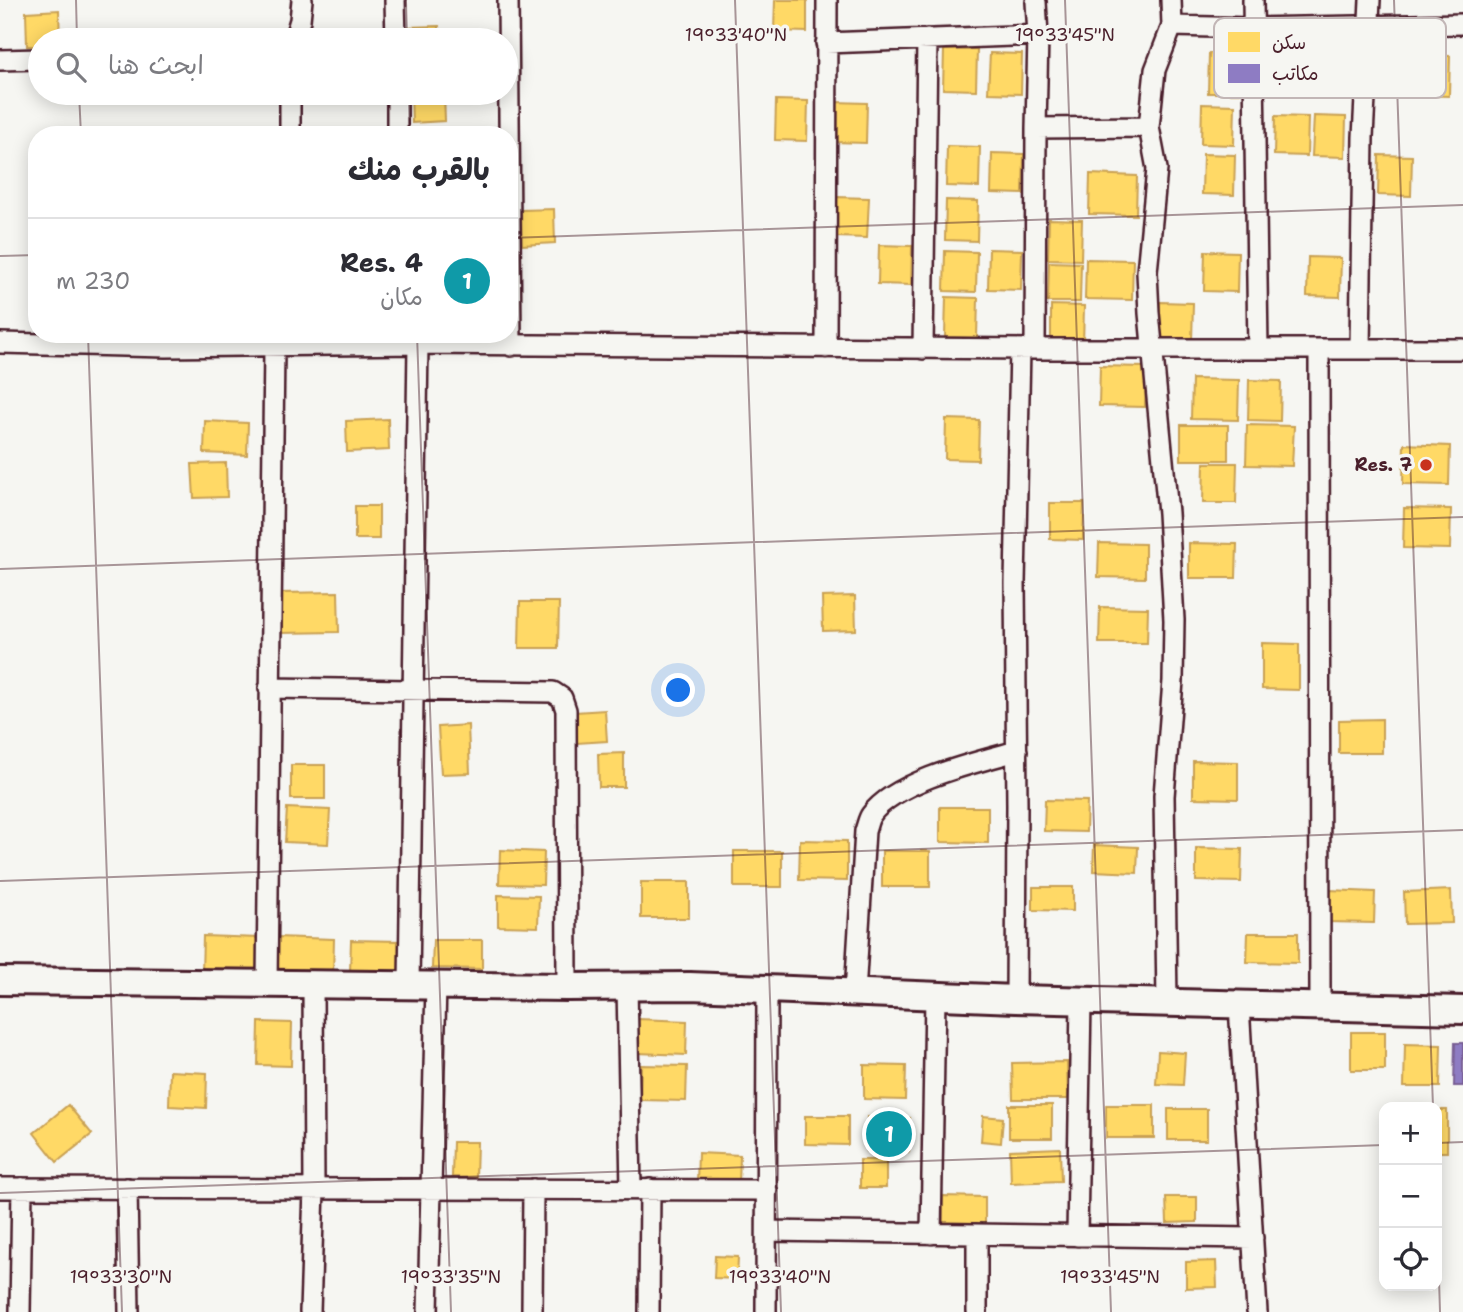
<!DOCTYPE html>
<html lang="ar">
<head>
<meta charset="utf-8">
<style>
  :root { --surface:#fff; --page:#f7f7f7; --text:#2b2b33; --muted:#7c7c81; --line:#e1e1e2; --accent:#db2777 }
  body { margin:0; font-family:"Shantell Sans","Playpen Sans Arabic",sans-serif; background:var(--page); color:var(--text); direction:rtl }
  .controls { position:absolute; right:21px; bottom:21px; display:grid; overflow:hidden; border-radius:14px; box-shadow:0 4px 18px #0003 }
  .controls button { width:63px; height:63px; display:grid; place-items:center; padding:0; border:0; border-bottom:2px solid var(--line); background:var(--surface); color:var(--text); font:35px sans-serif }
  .you { position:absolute; left:679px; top:691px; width:24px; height:24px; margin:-18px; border:5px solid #fff; border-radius:50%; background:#1a73e8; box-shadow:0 0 0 10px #1a73e833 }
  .badge { display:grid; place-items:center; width:46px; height:46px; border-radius:50%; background:var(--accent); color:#fff; font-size:23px; font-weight:700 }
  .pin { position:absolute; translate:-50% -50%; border:4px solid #fff; box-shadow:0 2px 7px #0006 }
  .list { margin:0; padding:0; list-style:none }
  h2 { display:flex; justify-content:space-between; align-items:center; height:91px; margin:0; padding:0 28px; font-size:30px }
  h2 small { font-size:23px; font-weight:400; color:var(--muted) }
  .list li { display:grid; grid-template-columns:46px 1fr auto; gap:21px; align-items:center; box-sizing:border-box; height:126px; padding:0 28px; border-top:2px solid var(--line) }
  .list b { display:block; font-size:26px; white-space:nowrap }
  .list p { margin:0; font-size:23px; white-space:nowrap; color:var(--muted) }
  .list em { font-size:23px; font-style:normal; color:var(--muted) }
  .icon { flex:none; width:38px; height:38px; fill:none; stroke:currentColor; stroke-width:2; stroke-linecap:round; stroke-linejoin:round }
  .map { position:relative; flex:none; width:1463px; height:1312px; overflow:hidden; direction:ltr }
  .search { position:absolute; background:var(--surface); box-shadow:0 4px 18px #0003; left:28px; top:28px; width:490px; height:77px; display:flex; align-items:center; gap:18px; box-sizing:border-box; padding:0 24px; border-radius:38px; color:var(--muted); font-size:26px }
  .panel { position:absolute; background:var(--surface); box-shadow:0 4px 18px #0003; left:28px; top:126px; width:490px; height:217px; border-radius:28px; direction:rtl }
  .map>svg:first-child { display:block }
  .homes { fill:#ffd966; stroke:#c9a154; stroke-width:2 }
  .offices { fill:#8e7cc3; stroke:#7a6095; stroke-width:2 }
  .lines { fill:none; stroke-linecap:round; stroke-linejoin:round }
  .minor-casing { stroke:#4a1f2b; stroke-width:24 }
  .major-casing { stroke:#4a1f2b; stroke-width:32 }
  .minor { stroke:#f6f6f2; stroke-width:19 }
  .major { stroke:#f6f6f2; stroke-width:26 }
  .ticks { fill:none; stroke:#4a1f2b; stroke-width:2; stroke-opacity:0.45 }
  .poi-dot { fill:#c8321e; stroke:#f6f6f2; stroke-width:2.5 }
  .labels { text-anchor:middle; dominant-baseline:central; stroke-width:7; stroke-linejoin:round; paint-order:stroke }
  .poi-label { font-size:18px; font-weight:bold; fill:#4a1f2b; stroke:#f6f6f2; text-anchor:end }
  .key { fill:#f6f6f2; stroke:#c2b6b6; stroke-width:2 }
  .key-label { font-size:19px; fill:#4a1f2b }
  .ticks-label { font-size:18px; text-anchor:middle; fill:#4a1f2b; stroke:#f6f6f2; stroke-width:7; stroke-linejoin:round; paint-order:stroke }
</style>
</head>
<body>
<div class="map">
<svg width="1463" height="1312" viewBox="0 0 1463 1312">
  <rect width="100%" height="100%" fill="#f6f6f2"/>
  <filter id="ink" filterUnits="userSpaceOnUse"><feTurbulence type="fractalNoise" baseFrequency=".0143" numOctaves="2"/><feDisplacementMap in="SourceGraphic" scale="14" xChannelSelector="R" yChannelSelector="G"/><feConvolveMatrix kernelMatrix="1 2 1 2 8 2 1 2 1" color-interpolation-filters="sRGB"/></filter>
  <g filter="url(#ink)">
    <path class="homes" d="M775,0H807V32L774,31Z
      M59,10L60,40H40V46H27L26,12Z
      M439,26L440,40H406V27Z
      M944,50H977L976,90L943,89Z
      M990,53L1022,54L1021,94L988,93Z
      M1209,53L1241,54L1240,93H1208Z
      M1418,55L1450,56L1449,96L1416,95Z
      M411,93H444L445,121L412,123Z
      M776,100L808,101L807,141L775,140Z
      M834,102L867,103L866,143L833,142Z
      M1202,104L1235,105L1234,145L1201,144Z
      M1275,116L1308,117L1307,156L1274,155Z
      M1314,116L1346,117L1345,157L1312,156Z
      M947,146L980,147L979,187L946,186Z
      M992,153L1024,154L1023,194L991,193Z
      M1203,154L1235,155L1234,195L1202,194Z
      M1379,155L1412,156L1411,196L1378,195Z
      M1090,174L1137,176L1136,215L1089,214Z
      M836,197L869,198L867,238L835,237Z
      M946,200L978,201L977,241L945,240Z
      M554,209L555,243L522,245L521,210Z
      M1049,219L1082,220L1081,260L1048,259Z
      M879,245L912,246L911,285L878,284Z
      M989,249L1022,250L1021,290L988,289Z
      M945,251L977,252L976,292L944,291Z
      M1205,251L1238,252L1237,292L1204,291Z
      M1308,257L1341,258L1340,297L1307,296Z
      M1086,259L1133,260L1132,300L1085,299Z
      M1049,262L1081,263L1080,302H1048Z
      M946,297L978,298L977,338L945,337Z
      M1160,302L1193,303L1192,342L1159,341Z
      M1051,305L1084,306L1083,346L1051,345Z
      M1100,366L1146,367L1145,407L1099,406Z
      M1192,379L1239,380L1238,420L1191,419Z
      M1249,380L1281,381L1280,421L1248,420Z
      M388,419L389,450L347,452L346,421Z
      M946,419L979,420L978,460L945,459Z
      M205,421L248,423L247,455L204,453Z
      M1181,425H1228V460H1181Z
      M1247,425L1294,426L1292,466L1246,465Z
      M1404,444L1450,446L1449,485L1403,484Z
      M226,463L227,497L194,498L192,464Z
      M1204,463H1237L1236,503H1203Z
      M1050,503H1084L1083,540L1050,539Z
      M355,506H379V539H355Z
      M1404,508L1451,509L1450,549L1403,548Z
      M1099,543L1145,544V578L1098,577Z
      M1189,543L1237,544L1236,578H1189Z
      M338,592L339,632L280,633L279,593Z
      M855,596L856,630L823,631L822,597Z
      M520,602H559L558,648H519Z
      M1100,607L1148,608L1147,643H1099Z
      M1262,643L1299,644V690L1262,689Z
      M605,710L607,741L577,743L575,712Z
      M1382,719V753H1339V720Z
      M468,725L470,773L441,774L438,727Z
      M624,753V787H599L598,754Z
      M1193,761L1238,762V799L1193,798Z
      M291,765H325V799H291Z
      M1045,800L1087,801L1086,832L1044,831Z
      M940,807H988V843L940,842Z
      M287,808L330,810L328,844L285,842Z
      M800,840L847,841V881L799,880Z
      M1094,845L1138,847L1137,873L1093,871Z
      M1196,848L1242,849L1241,882L1196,881Z
      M500,850L544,852L543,885L499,884Z
      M734,851H782V887H734Z
      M882,851H930V887H882Z
      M641,882H689V918H641Z
      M1033,887H1073V911L1033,910Z
      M1329,890L1375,892L1374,923L1328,922Z
      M1451,890L1452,923L1405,924L1404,892Z
      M498,895L539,896L538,927L498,926Z
      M1248,933H1298V963L1247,962Z
      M203,936L260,938L258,976L202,974Z
      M276,937L334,939L333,976L275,973Z
      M351,940L401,941L400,974L350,973Z
      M433,940H482V969L432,968Z
      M638,1019L687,1021L686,1055L637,1053Z
      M259,1022L292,1023L291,1066L258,1065Z
      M1351,1032H1385V1070H1351Z
      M1405,1044L1441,1045L1440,1087H1404Z
      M1158,1051L1185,1053L1183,1085L1156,1084Z
      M1067,1062L1068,1099H1013L1012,1063Z
      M641,1065L687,1066L686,1101L640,1100Z
      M864,1065L906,1066L905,1100L864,1099Z
      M170,1071L207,1073L206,1108L169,1106Z
      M68,1105L92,1134L57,1162L34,1133Z
      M1009,1105H1052V1138H1009Z
      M1106,1105H1154V1138H1106Z
      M1168,1109H1207V1140H1168Z
      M1437,1110H1447V1152H1437Z
      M805,1116H848V1145L805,1144Z
      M983,1116L1003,1118L1001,1143L981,1141Z
      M868,1117L910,1118L909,1152L867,1151Z
      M453,1142H477L476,1178L452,1177Z
      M1060,1148L1061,1181L1011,1183L1010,1150Z
      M698,1153L740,1155L739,1185L697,1183Z
      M860,1160H886V1188H860Z
      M943,1196L985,1197V1231L943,1230Z
      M1166,1197H1197V1222L1167,1223Z
      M715,1256L738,1257L737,1279L714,1278Z
      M1216,1261L1217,1287L1186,1288V1262Z"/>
    <path class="offices" d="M1455,1043H1463V1086H1454Z"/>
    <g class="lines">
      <g class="minor-casing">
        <path id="minor" d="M395,0L396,40
          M508,0L511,346
          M1253,0L1258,349
          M1172,26L1253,28L1463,24
          M294,40L300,20L302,0
          M826,43L1038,35
          M0,60L40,59
          M290,93V135
          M397,93V135
          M1036,128L1149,127
          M0,343L166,347L418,344L1035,349H1463
          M826,348L827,0
          M923,349L927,39
          M1035,349L1036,128L1038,35L1036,2
          M1319,349L1320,1007
          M1360,349L1363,137L1370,0
          M269,688L553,692L562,698L566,710L567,987
          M267,984L274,347
          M409,985L418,344
          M627,986L631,1189
          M855,993L865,831C867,826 868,819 871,815C895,781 977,762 1017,751
          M1016,999L1017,805L1015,583L1020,349
          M1167,1002L1164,796L1173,681L1174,620L1168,513L1149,313L1147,272L1157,169L1149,127L1155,70L1172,26L1171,0
          M1239,1005L1257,1312
          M0,1188L767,1190
          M127,1188L129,1312
          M767,1231L1253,1238
          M931,1234L935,997
          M1077,1236L1081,1001
          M20,1312L22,1188
          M310,1312L314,1189L313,984
          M428,1312L436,985
          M532,1312L533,1189
          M649,1312L650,1189
          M766,1312L767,989
          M977,1312V1235"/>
      </g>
      <g class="major-casing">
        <path id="major" d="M0,981L567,987L690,986L1016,999L1463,1010"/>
      </g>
      <use href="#minor" class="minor"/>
      <use href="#major" class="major"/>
    </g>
  </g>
  <path class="ticks" d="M76,0L77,40M406,0L407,40M735,0L781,1312M1065,0L1111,1312M1394,0L1433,1107M79,93L81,135M409,93L410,135M509,238L1463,205M0,256L37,255M88,334L122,1312M417,334L451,1312M0,569L1463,517M0,881L1463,830M1437,1143L1463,1142M0,1193L1384,1145M1437,1212L1440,1312"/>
  <circle class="poi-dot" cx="1426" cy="465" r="7"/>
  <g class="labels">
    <g class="poi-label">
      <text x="1412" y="465">Res. 7</text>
    </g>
  </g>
  <rect x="1214" y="18" width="232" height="80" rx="10" class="key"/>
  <rect x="1228" y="32" width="32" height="20" fill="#ffd966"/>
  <rect x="1228" y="64" width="32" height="19" fill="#8e7cc3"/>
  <g class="key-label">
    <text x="1272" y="49">سكن</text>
    <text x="1272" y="80">مكاتب</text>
  </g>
  <g class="ticks-label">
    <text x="736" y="41">19°33'40"N</text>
    <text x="1065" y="41">19°33'45"N</text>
    <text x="121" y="1283">19°33'30"N</text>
    <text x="451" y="1283">19°33'35"N</text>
    <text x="780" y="1283">19°33'40"N</text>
    <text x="1110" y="1283">19°33'45"N</text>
  </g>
</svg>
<div class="controls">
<button>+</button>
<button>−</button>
<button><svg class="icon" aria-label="locate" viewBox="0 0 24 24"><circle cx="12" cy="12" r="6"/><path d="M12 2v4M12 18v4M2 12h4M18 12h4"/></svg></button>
</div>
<div class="you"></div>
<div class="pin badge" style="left:889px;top:1134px;background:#0f9aa8">1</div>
<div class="search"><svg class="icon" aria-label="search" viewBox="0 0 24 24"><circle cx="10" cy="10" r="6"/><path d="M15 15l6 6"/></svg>ابحث هنا</div>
<section class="panel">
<h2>بالقرب منك<small></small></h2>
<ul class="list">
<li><span class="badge" style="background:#0f9aa8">1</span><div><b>Res. 4</b><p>مكان</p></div><em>230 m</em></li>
</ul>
</section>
</div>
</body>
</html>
